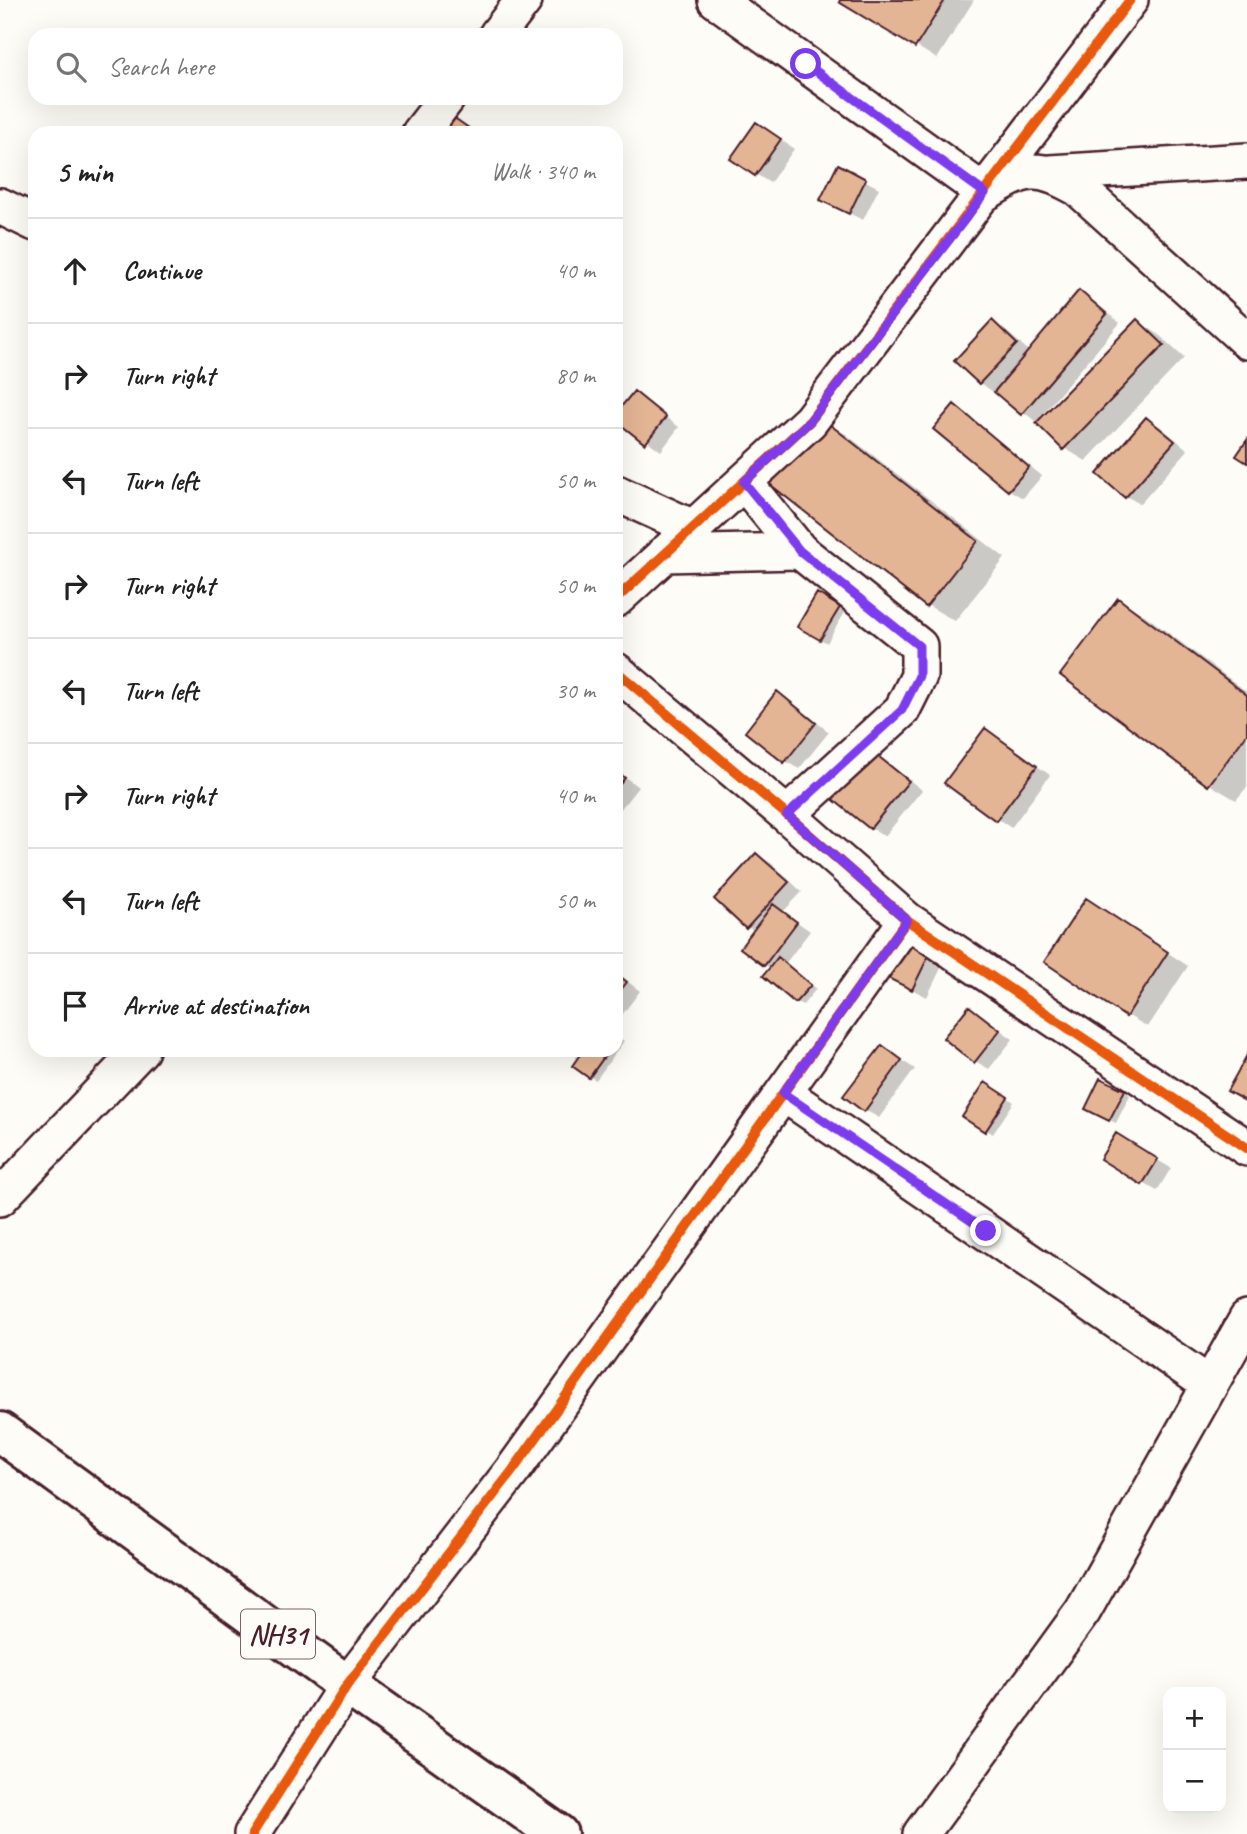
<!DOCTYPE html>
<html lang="en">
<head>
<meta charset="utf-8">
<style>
  :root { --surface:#fff; --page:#f2f2f2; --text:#222; --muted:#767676; --line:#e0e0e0 }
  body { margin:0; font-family:Caveat,sans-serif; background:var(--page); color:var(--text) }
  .controls { position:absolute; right:21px; bottom:21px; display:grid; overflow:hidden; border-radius:14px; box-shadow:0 7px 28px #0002 }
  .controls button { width:63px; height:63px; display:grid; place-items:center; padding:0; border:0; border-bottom:2px solid var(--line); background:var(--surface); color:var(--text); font:35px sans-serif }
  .stop { position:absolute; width:21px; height:21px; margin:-16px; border:5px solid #7c3aed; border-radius:50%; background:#fff }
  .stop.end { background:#7c3aed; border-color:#fff; box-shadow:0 2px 7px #0008 }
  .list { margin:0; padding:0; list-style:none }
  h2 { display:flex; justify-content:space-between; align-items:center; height:91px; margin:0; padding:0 28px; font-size:30px }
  h2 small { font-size:23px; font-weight:400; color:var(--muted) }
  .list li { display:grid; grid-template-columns:46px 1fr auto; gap:21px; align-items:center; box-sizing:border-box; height:105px; padding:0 28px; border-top:2px solid var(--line) }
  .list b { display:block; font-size:26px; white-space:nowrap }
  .list em { font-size:23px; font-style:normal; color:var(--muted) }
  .icon { flex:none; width:38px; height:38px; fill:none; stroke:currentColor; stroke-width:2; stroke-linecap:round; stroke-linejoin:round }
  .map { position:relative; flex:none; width:1247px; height:1834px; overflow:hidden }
  .search { position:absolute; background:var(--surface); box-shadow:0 7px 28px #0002; left:28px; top:28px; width:595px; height:77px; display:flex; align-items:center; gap:18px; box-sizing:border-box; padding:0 24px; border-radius:21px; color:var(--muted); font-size:26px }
  .panel { position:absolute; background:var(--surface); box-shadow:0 7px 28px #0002; left:28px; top:126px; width:595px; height:931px; border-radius:21px }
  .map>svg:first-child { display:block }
  .shadow { fill:#0003 }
  .building { fill:#e4b594; stroke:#4a1f2b; stroke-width:2 }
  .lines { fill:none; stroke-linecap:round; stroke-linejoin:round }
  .minor-casing { stroke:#4a1f2b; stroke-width:40 }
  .trunk-casing { stroke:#4a1f2b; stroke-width:44 }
  .minor { stroke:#fdfcf7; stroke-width:35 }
  .trunk { stroke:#fdfcf7; stroke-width:38 }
  .cycleway-casing { stroke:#fdfcf7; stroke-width:15 }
  .cycleway { stroke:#e8590c; stroke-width:10 }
  .route { stroke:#7c3aed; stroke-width:9 }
  .labels { text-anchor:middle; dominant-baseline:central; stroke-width:7; stroke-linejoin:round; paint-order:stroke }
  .shield { fill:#fdfcf7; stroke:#806168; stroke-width:2 }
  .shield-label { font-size:28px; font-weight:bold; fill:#4a1f2b }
</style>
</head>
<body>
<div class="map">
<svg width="1247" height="1834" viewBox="0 0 1247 1834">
  <rect width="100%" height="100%" fill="#fdfcf7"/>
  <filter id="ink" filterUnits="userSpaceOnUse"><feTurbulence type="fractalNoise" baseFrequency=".0143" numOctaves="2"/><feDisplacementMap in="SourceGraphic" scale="14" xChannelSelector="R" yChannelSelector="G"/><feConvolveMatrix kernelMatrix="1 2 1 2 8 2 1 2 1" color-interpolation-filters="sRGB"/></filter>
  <g filter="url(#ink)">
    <path class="shadow" d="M842,0H974L937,59Z
      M770,132L794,149L770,183L732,159Z
      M839,167L879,188L863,220L836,207Z
      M1079,293L1094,301L1120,323L1040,417L1042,419L1137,321L1158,334L1184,358L1086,461L1064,448L1036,421L980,383L992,322L1006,331L1030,352Z
      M634,394L679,427L661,451L616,418Z
      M954,407L968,415L1042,476L1023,498L1009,490L935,429Z
      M819,419L847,435L1005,558L955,621L927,605L769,482Z
      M1147,419L1161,427L1188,450L1140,504L1126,496Z
      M818,596L845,612L827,643L799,626Z
      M1119,600L1146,616L1247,692V787L1236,800L1209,784Z
      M777,694L791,702L829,732L799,769L785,761Z
      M985,730L1050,775L1011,828L947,783Z
      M869,751L883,759L922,790L885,836L871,828L832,796Z
      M616,770L638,787L616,815Z
      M757,855L771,863L802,892L783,912L810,931L785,964L816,989L803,1005L796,1002L771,968L765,965L754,931L747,927Z
      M1108,913L1188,966L1148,1027L1127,1015Z
      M898,941L943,964L927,997L896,981Z
      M616,973L640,991L616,1023Z
      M969,1008L1013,1039L989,1069L975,1061Z
      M616,1035L624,1041L596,1080L589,1076L585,1050H616Z
      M882,1047L915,1069L879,1118L865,1110Z
      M985,1084L1014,1102L993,1134L964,1116Z
      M1124,1091L1130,1095L1116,1123L1093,1112Z
      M1116,1136L1171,1168L1157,1191L1143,1183Z"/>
    <path class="building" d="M840,0H945L915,48L839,2Z
      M443,110L476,133H427Z
      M756,122L781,139L755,176L730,159Z
      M838,164L866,179L849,214L820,200Z
      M1079,290L1107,314L1021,415L994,392Z
      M1137,319L1164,345L1063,450L1036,423Z
      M992,320L1017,344L979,384L954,361Z
      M634,391L666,417L645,444L616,421V413Z
      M954,404L1029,467L1008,491L933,429Z
      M819,416L978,541L926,607L767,482Z
      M1146,417L1175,441L1125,498L1097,474Z
      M1247,440V463L1236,456Z
      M817,593L840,607L820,640L797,627Z
      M1118,598L1247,695V734L1208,786L1060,675Z
      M777,691L816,723L784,763L745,732Z
      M985,728L1037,766L996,821L944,783Z
      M868,748L909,781L870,829L830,797Z
      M616,771L625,778L616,789Z
      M756,853L789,882L746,929L714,899Z
      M1086,898L1168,952L1126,1017L1044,962Z
      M773,904L797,922L764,966L740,948Z
      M897,938L929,955L912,990L880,974Z
      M778,957L811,985L795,1003L763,976Z
      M616,973L627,982L616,996Z
      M969,1006L1000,1030L974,1063L943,1038Z
      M882,1045L902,1060L864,1112L843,1096Z
      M583,1050H609L589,1078L572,1066Z
      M1247,1055V1102L1227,1091Z
      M1100,1078L1125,1090L1109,1121L1085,1109Z
      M985,1082L1008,1097L985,1132L962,1117Z
      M1116,1133L1158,1159L1142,1185L1100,1159Z"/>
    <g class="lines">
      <g class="minor-casing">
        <path id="minor" d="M716,0L985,193C1026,168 1035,164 1078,188L1247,341
          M497,35L524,0
          M420,133L447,98
          M1050,173L1247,161
          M0,206L35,223
          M744,482L800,551L919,646V676L902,710L787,815
          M616,493L693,528
          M664,554L800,551
          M616,599L810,421L1130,0
          M616,671L787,815L907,920L1247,1148
          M783,1093L1210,1385
          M0,1198L141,1050
          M252,1834L347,1685L513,1470L907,920
          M921,1834L1083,1611L1247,1319"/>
      </g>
      <g class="trunk-casing">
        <path id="trunk" d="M0,1432L347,1685L558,1834"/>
      </g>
      <use href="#minor" class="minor"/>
      <use href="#trunk" class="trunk"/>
      <g class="cycleway-casing">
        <path id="cycleway" d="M616,599L810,421L1130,0
          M616,671L787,815L907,920L1247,1148
          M252,1834L347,1685L513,1470L907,920"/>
      </g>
      <use href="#cycleway" class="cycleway"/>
    </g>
  </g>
  <g class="lines" filter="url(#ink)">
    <path class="route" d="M806,64L985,193L810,421L744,482L800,551L919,646V676L902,710L787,815L907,920L783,1093L986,1231"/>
  </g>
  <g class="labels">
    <rect class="shield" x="241" y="1609.5" width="74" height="49" rx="5"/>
    <g class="shield-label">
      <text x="278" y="1634">NH31</text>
    </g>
  </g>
</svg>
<div class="controls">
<button>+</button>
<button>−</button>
</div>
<div class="stop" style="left:806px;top:64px"></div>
<div class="stop end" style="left:986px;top:1231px"></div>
<div class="search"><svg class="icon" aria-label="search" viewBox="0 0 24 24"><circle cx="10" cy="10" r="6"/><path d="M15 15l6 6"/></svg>Search here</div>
<section class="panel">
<h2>5 min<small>Walk · 340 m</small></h2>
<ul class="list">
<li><svg class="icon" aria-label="ahead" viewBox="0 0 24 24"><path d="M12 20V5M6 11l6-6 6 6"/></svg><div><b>Continue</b></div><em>40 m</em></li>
<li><svg class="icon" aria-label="right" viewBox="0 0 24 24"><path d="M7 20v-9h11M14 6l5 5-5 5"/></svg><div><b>Turn right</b></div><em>80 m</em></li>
<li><svg class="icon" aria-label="left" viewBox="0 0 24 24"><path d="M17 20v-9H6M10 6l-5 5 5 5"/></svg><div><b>Turn left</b></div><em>50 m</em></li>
<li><svg class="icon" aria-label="right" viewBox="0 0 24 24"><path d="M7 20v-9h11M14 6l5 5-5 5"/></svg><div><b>Turn right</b></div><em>50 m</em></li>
<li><svg class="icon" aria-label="left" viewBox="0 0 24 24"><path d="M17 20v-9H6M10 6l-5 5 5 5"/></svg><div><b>Turn left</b></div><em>30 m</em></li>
<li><svg class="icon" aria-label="right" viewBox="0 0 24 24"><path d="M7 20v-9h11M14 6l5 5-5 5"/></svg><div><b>Turn right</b></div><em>40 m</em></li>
<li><svg class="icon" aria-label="left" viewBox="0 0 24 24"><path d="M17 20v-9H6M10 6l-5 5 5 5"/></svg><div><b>Turn left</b></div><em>50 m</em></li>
<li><svg class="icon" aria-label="arrive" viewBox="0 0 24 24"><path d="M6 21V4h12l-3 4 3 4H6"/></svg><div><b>Arrive at destination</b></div></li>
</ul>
</section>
</div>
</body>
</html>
